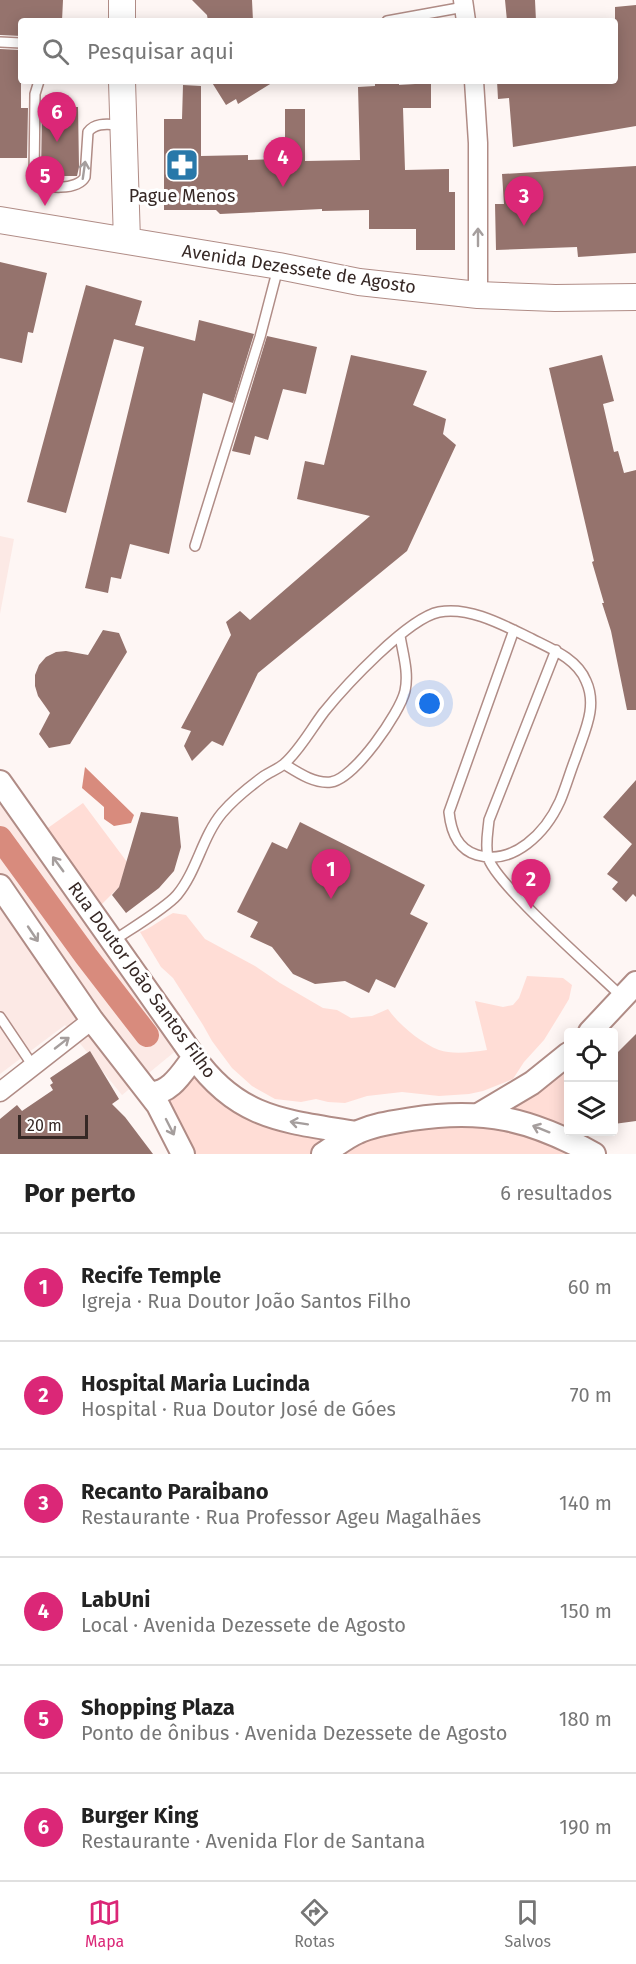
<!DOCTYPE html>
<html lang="pt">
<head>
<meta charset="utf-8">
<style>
  :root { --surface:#fff; --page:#f6f6f6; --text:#222; --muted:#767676; --line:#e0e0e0; --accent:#db2777 }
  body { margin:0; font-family:"Fira Sans",sans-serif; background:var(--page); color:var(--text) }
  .controls { position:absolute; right:18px; bottom:18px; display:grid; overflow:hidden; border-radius:6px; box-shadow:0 3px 15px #0003 }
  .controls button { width:54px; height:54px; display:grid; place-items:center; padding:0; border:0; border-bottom:2px solid var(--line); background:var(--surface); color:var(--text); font:30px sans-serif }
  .scale { position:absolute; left:18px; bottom:15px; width:70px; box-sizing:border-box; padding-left:6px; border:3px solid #362825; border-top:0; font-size:16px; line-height:21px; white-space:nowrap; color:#362825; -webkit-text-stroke:4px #fff; paint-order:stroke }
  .you { position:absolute; left:430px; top:704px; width:21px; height:21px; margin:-15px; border:4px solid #fff; border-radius:50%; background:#1a73e8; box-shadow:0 0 0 9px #1a73e833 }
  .badge { display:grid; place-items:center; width:39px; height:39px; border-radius:50%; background:var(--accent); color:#fff; font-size:20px; font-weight:700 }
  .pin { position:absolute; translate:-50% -50px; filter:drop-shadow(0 2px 3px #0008) }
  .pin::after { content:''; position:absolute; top:32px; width:21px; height:18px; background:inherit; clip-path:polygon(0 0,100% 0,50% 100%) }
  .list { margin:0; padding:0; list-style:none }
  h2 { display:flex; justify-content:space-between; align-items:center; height:78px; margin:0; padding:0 24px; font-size:26px }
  h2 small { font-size:20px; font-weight:400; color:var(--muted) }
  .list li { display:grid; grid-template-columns:39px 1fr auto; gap:18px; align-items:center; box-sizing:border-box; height:108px; padding:0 24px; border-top:2px solid var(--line) }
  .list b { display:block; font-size:22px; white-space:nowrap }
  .list p { margin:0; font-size:20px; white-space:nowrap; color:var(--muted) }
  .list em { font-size:20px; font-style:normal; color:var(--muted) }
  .icon { flex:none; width:33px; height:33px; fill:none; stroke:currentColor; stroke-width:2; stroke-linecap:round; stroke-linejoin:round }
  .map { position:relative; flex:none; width:636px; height:1154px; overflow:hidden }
  .search { position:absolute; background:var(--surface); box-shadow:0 3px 15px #0003; left:18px; right:18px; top:18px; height:66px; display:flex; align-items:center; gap:15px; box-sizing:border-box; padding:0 21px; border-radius:6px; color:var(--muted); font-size:22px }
  .sheet { height:726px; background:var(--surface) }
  nav { display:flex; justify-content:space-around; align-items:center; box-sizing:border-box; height:84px; border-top:2px solid var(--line); background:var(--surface); font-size:16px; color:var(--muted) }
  nav a { display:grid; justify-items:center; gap:3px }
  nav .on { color:var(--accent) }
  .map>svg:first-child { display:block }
  .built { fill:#fce9e5 }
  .green { fill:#ffddd6 }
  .water { fill:#d88b7d }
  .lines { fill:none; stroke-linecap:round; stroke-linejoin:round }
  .canal { stroke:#d88b7d; stroke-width:24 }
  .building { fill:#95736d }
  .service-casing { stroke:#b08c86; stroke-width:12 }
  .minor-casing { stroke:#b08c86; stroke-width:21 }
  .tertiary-casing { stroke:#b08c86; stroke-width:26 }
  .secondary-casing { stroke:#b08c86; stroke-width:28 }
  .service { stroke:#fff; stroke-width:9 }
  .minor { stroke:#fff; stroke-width:18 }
  .tertiary { stroke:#fff; stroke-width:22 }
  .secondary { stroke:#fff; stroke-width:26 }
  .oneway { stroke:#a59e9d }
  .labels { text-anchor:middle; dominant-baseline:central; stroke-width:6; stroke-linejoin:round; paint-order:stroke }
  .poi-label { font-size:18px; fill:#362825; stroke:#fff }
  .street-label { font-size:18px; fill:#362825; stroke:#fff }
</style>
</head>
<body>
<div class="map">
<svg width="636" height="1154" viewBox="0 0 636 1154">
  <rect width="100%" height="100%" fill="#fef6f4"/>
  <path class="built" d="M0,536L14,539L0,614Z
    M0,768L195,1035L122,1095L65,1025L0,1074Z"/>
  <path class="green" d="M83,803L127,862L119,887L100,906L45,830Z
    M173,913L186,915L205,939L255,966L280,983L323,1008L337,1010L351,1018L372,1016L388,1009C399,1025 421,1043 439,1050C453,1055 473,1052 487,1050L475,1001L503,1007L513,1005L519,998L527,976L563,978L572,985L569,999L560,1014L544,1040L524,1062L513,1079L483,1091L469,1094L439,1096L402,1092L367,1096L345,1103L328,1102L316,1099L301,1102L275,1099L252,1086L232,1068L212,1041L203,1025L173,978L161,967L140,932C150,929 163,918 173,913Z
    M568,1054V1132H582L590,1151L595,1154H183L160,1104L200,1066L221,1089L356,1133L480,1114Z"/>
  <path class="water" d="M85,767L134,815L131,823L114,826L104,819V807L82,788Z"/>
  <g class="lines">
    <path class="canal" d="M0,838L86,956L147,1035"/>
  </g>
  <path class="building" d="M0,0H63L62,21H21V36L0,35Z
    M192,0H252L253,21H208L207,15Z
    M505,0H535L536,21H507Z
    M636,5V126L513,147L509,98L498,99L497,81H615V7Z
    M0,49L21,50V108H28L27,158H0Z
    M211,81H275L238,104L236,99L226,105Z
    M375,81H399V85L431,83V108H403L405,170L449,169V192H455V250H416V229H369V210L322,211V209L220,214L216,210H164V119H182L183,85L201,86V156L248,155V160L285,159V109H305V161L360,160L358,87L375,86Z
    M42,107H78L79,167L77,176H41Z
    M636,166V253L578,257L577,247L496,250L495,204H504L502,174Z
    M0,262L47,273L33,333L28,332L22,363L0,358Z
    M86,285L142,301L135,325L195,341L199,320L254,334L233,403L203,393L169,554L130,544L121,579L111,577L108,593L85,588L144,347L114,339L66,513L27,502Z
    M267,336L317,347L306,394L283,389L268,440L255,436L250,455L232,451Z
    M351,355L427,371L413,405L446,419L443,434L456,445L407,551L258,673L223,746L212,741L192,761L184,746L191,731L181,728L231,635L226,622L240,611L250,620L370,516L297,499L305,461L324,465Z
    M602,355L614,401L603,404L614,452L618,451L624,473L636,470V710H627L611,631L602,603H604L592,562L594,561L549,368Z
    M103,630L119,633L127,652L70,744L49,748L39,734L50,713L38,696L35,686V675L39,665L46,657L56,652L66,651L88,655Z
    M636,780V897L633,894L626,902L612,889L618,882L607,874L632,844L603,817Z
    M141,812L178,817L181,847L174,871L159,888L126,913L112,895L119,887Z
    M300,822L425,885L410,914L428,923L395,988L376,979L369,993L345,981L315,984L293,974L272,947L250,937L258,922L237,912L272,842L287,849Z
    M636,1034V1121L614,1124V1056Z
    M90,1051L119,1099L112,1104L125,1117L153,1154H0V1119L17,1105L22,1111L53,1090L50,1085L53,1083L50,1078Z"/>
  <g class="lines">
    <g class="service-casing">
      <path id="service" d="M387,21L464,7
        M0,42L21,43
        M39,81L35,94L34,180C44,190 78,190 85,177L88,132C96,121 111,125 123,125
        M195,546L260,337L278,268
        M556,650L489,820C488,831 485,845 488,857C494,883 598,973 622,997
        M284,764C297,772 314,784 331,782C354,779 400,713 405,691C409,673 403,654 400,636
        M113,941C129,930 166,908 177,895C197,871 202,837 222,813C234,799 249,787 264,776C270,772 278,769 284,764C300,750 311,729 324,712C345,686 408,618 439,612C470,606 505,626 532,639C552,649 577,659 586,681C598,707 584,732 576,757C570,772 566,787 560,801C546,832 514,866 477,855C457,849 451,831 449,812L514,630
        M0,1017L33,1066"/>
    </g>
    <g class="minor-casing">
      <path id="minor" d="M463,0L466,21
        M474,81L478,143V295
        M0,1092L92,1020"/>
    </g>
    <g class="tertiary-casing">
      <path id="tertiary" d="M0,782L194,1057C239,1120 286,1121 356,1133
        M0,886L92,1020L158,1105L183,1154
        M590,1032L636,983
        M149,1093C170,1095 183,1071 194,1057
        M480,1114L532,1083L568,1054
        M323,1154C334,1147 346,1137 358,1132C376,1124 394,1122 412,1119C484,1108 531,1119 594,1154"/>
    </g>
    <g class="secondary-casing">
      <path id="secondary" d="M122,0V21
        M122,81L127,241
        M0,220L279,266L359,282L478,295L555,298L636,297"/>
    </g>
    <use href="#service" class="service"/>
    <use href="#minor" class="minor"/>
    <use href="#tertiary" class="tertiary"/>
    <use href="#secondary" class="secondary"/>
  </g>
  <defs><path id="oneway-shaft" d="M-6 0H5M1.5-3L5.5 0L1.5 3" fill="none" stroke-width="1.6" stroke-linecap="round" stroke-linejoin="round" transform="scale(1.5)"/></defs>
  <g class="oneway">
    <use href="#oneway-shaft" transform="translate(84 170) rotate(-82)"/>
    <use href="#oneway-shaft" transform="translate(478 237) rotate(-90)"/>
    <use href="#oneway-shaft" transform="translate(58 864) rotate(-126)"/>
    <use href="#oneway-shaft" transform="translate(33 934) rotate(56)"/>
    <use href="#oneway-shaft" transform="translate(62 1043) rotate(-38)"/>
    <use href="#oneway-shaft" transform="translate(299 1123) rotate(-171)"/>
    <use href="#oneway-shaft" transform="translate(170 1127) rotate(63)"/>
    <use href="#oneway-shaft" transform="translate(541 1129) rotate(-158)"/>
  </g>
  <defs>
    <g id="pharmacy-square" transform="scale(1.725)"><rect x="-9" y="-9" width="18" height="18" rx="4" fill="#2878a9" stroke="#fff"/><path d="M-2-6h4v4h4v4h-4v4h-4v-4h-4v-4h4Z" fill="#fff"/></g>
  </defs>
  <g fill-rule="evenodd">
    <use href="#pharmacy-square" x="182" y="165"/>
  </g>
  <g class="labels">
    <g class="poi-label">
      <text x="182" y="196">Pague Menos</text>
    </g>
    <g class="street-label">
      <text transform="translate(299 269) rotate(9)">Avenida Dezessete de Agosto</text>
      <text transform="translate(142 980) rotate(54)">Rua Doutor João Santos Filho</text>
    </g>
  </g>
</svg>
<div class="controls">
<button><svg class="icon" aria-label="locate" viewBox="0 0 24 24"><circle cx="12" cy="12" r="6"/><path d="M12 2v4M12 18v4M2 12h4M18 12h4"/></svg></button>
<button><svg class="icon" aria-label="layers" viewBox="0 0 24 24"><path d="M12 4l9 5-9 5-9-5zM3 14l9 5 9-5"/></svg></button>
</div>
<div class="scale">20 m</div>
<div class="you"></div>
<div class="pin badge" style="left:331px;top:899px">1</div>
<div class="pin badge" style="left:531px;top:909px">2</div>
<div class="pin badge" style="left:524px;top:226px">3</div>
<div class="pin badge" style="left:283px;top:187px">4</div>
<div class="pin badge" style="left:45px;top:206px">5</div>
<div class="pin badge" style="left:57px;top:142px">6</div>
<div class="search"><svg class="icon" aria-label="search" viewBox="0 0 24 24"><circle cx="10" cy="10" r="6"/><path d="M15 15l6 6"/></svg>Pesquisar aqui</div>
</div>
<section class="sheet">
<h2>Por perto<small>6 resultados</small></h2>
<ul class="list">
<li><span class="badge">1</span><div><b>Recife Temple</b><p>Igreja · Rua Doutor João Santos Filho</p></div><em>60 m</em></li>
<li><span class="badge">2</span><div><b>Hospital Maria Lucinda</b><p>Hospital · Rua Doutor José de Góes</p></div><em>70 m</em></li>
<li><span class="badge">3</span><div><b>Recanto Paraibano</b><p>Restaurante · Rua Professor Ageu Magalhães</p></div><em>140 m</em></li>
<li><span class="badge">4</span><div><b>LabUni</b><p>Local · Avenida Dezessete de Agosto</p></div><em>150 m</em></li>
<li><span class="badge">5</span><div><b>Shopping Plaza</b><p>Ponto de ônibus · Avenida Dezessete de Agosto</p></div><em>180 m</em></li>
<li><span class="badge">6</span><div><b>Burger King</b><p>Restaurante · Avenida Flor de Santana</p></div><em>190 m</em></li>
</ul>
</section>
<nav>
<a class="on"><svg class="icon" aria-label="map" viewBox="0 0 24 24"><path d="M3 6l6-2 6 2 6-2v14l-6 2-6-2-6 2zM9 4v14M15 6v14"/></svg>Mapa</a>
<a><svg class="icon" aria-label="directions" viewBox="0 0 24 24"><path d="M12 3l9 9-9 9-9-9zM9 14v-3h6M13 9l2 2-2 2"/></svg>Rotas</a>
<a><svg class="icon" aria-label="saved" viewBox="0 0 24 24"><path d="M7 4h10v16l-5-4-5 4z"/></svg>Salvos</a>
</nav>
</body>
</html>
